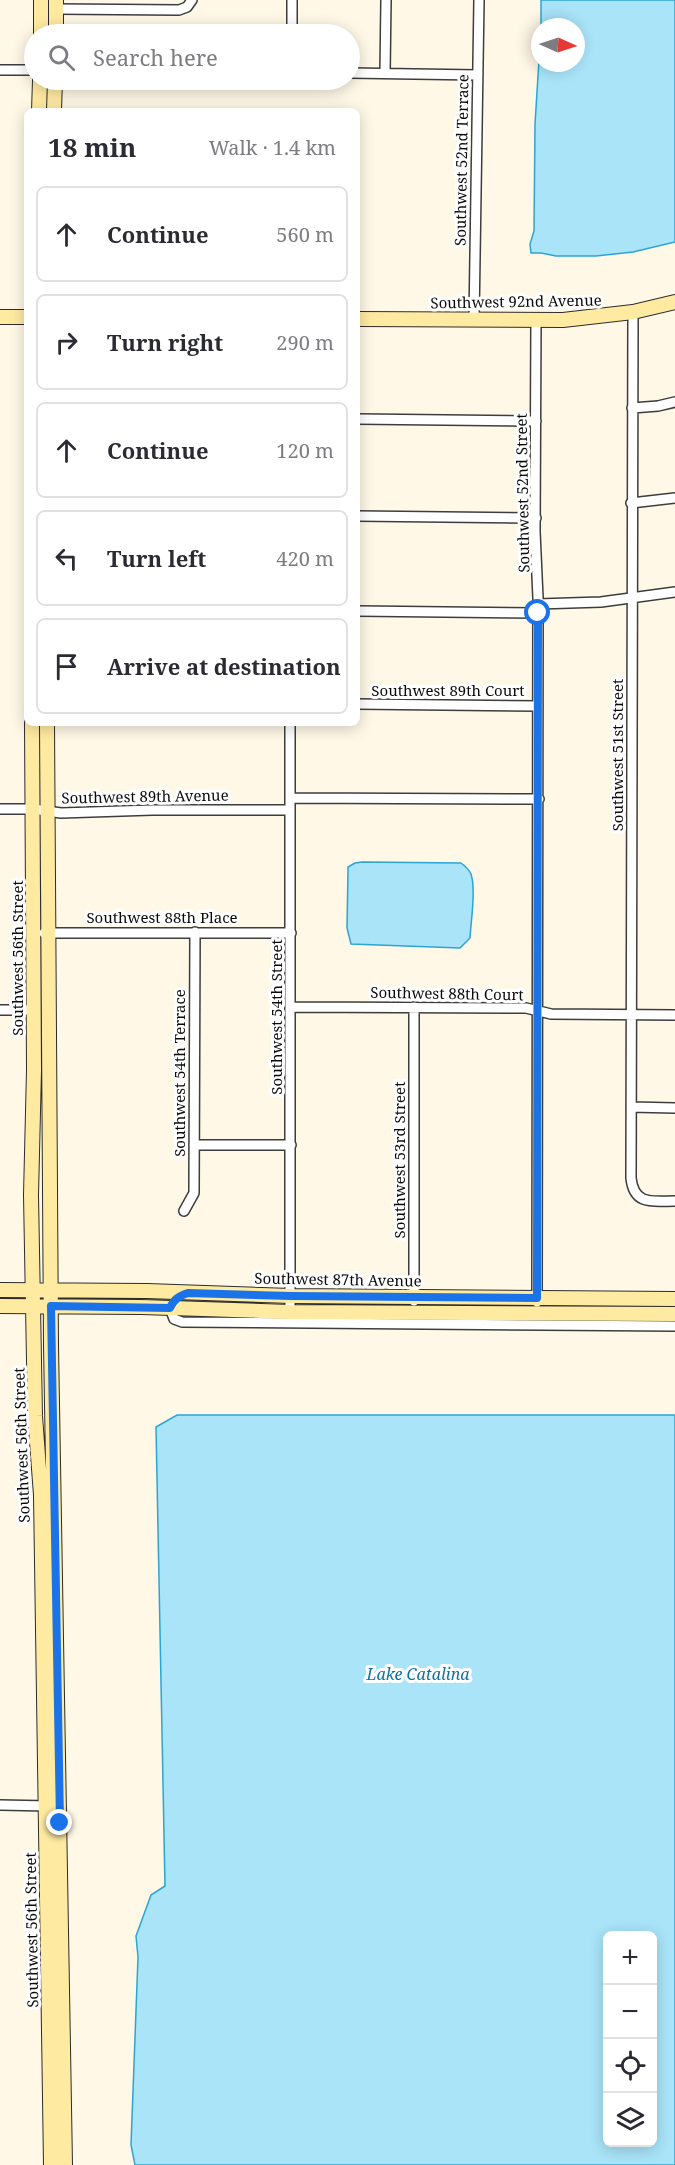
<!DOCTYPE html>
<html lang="en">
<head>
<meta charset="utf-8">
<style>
  :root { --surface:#fff; --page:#f7f7f7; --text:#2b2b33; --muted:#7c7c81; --line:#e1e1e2 }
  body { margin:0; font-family:"Noto Serif",serif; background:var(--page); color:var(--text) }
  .controls { position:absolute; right:18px; bottom:18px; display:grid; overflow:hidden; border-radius:9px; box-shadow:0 3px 15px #0003 }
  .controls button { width:54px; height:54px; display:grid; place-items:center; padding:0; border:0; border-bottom:2px solid var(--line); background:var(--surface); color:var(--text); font:30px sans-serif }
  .compass { position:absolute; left:531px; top:18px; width:54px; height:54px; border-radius:50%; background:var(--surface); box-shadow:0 3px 15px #0003; rotate:93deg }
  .stop { position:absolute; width:18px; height:18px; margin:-14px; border:4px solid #1a73e8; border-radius:50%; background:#fff }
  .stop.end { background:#1a73e8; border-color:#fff; box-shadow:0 2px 6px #0008 }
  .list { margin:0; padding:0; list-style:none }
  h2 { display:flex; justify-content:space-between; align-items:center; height:78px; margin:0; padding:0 24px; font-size:26px }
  h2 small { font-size:20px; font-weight:400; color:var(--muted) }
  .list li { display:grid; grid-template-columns:39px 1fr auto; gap:18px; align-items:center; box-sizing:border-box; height:96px; margin:0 12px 12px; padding:0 12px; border:2px solid var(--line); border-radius:9px }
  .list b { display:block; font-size:22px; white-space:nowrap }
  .list em { font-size:20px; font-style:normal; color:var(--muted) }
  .icon { flex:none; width:33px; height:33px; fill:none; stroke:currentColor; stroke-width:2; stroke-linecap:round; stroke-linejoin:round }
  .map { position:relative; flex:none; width:675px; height:2165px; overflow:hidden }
  .search { position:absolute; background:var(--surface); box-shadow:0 3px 15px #0003; left:24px; top:24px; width:336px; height:66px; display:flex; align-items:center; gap:15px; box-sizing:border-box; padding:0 21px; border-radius:33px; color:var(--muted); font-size:22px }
  .panel { position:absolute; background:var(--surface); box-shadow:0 3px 15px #0003; left:24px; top:108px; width:336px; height:618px; border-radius:9px }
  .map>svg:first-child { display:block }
  .water { fill:#a9e4f9; stroke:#2ca4d4; stroke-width:1.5; fill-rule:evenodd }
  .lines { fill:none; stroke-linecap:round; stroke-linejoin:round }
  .street-casing { stroke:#3d3d3d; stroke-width:12 }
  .secondary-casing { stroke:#2c2c2c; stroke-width:16 }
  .street { stroke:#fff; stroke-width:9 }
  .secondary { stroke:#ffeaa2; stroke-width:14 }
  .route { stroke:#1a73e8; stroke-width:8 }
  .labels { text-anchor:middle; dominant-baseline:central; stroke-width:6; stroke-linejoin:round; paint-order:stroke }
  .street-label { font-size:15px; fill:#0a0a0a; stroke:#fff }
  .water-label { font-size:16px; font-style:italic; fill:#0e71a1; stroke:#fff }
</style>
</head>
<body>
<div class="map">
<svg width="675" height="2165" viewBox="0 0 675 2165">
  <rect width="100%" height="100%" fill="#fff8e7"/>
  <path class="water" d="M541,0H675V242L633,252L596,256H556L541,253H531L530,244L534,231L535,124L540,44V63H576V27H541Z
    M362,862L461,863C465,866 469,869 471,874C476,889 471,921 470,938L460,948L351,944L347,928L348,871V867L355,863Z
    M177,1415H675V2165H135L131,2145L138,1957L136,1936L151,1895L165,1886L156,1427ZM608,1936H652V2142H608Z"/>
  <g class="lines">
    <g class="street-casing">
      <path id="street" d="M56,9L179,10L187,7L192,0
        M292,34V0
        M0,70H34
        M350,73L478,75
        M385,73L386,0
        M633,312L631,1178C634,1206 653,1201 675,1201
        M474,320L479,0
        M536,320L535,532L538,598L537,1302
        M632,408L658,406L675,402
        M357,419L536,421
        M631,503L675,498
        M357,516L536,518
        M538,604L601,602L675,592
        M357,611L538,613
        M357,704L538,706
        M290,723V1312
        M290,798L539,799
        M0,809H33L61,813L152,810H290
        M44,933H291
        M290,1007L526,1008L551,1014L675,1015
        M0,1010H33
        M631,1107L675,1108
        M194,1145H291
        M184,1211L194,1193L195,932
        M414,1301V1007
        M170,1308L174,1319L182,1322L675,1326
        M0,1805L49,1806"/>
    </g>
    <g class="secondary-casing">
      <path id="secondary" d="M41,34V0
        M56,34V0
        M39,111L40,80
        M54,111L55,80
        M0,317H27
        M357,319L563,320L633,312L675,302
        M32,723L34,1070L31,1195L35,1416L41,1495L51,2165
        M47,723L51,1345L65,2165
        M0,1290L147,1291L291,1296L675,1299
        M0,1306L141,1307L290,1312L675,1314"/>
    </g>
    <use href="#street" class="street"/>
    <use href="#secondary" class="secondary"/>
  </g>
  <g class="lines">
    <path class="route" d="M60,1823L51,1306L170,1308C174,1299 179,1296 188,1293L291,1296L537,1298L538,613"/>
  </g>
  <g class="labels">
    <g class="street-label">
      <text transform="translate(461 160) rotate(-89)">Southwest 52nd Terrace</text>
      <text transform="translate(516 301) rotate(-1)">Southwest 92nd Avenue</text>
      <text transform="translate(522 493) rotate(-91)">Southwest 52nd Street</text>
      <text x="448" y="690">Southwest 89th Court</text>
      <text transform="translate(617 755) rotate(-90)">Southwest 51st Street</text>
      <text transform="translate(145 796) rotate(-1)">Southwest 89th Avenue</text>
      <text x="162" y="917">Southwest 88th Place</text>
      <text transform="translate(17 958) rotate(-90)">Southwest 56th Street</text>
      <text transform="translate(447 993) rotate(1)">Southwest 88th Court</text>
      <text transform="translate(276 1017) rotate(-90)">Southwest 54th Street</text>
      <text transform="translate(179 1073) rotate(-90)">Southwest 54th Terrace</text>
      <text transform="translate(399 1160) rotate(-90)">Southwest 53rd Street</text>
      <text transform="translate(338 1279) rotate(1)">Southwest 87th Avenue</text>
      <text transform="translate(21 1445) rotate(-92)">Southwest 56th Street</text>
      <text transform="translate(31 1930) rotate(-91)">Southwest 56th Street</text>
    </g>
    <g class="water-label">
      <text x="418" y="1674">Lake Catalina</text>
    </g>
  </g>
</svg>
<div class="controls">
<button>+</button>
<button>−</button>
<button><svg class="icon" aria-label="locate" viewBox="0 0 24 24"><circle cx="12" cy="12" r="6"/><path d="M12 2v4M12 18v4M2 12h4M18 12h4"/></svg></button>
<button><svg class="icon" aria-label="layers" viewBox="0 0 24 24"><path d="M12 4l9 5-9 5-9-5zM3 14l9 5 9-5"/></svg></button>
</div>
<svg class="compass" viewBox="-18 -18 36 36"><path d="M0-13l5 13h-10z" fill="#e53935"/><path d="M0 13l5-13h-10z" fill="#7c7c81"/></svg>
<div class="stop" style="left:538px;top:613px"></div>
<div class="stop end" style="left:60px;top:1823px"></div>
<div class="search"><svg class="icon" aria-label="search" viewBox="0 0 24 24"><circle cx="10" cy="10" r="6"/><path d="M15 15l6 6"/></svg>Search here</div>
<section class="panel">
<h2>18 min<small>Walk · 1.4 km</small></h2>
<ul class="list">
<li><svg class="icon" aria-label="ahead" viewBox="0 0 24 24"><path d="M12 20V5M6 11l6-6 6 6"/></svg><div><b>Continue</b></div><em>560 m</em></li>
<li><svg class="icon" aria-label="right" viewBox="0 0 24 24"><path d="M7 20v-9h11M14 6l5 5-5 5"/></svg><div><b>Turn right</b></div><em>290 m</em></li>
<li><svg class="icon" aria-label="ahead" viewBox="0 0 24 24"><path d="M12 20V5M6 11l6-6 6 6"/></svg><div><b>Continue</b></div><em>120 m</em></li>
<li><svg class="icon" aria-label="left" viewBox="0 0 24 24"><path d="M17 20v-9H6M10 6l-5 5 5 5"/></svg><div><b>Turn left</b></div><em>420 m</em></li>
<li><svg class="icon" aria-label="arrive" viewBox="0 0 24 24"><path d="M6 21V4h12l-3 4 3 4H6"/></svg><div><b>Arrive at destination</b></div></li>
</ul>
</section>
</div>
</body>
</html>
